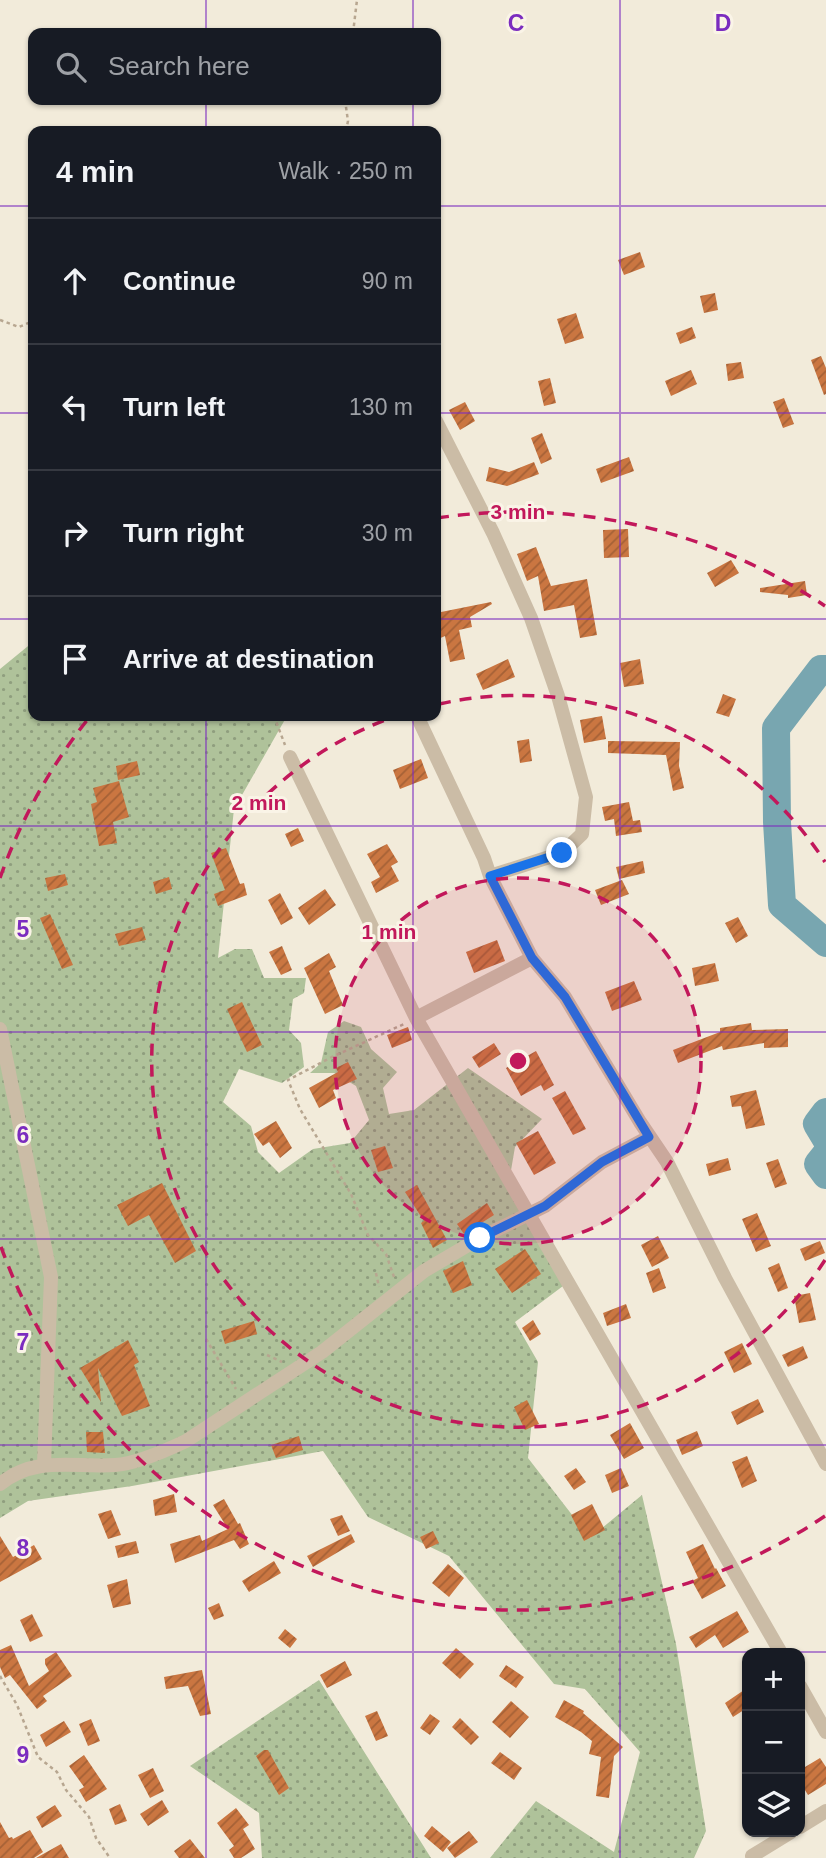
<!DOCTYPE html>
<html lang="en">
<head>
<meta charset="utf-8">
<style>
  :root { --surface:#171b24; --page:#242831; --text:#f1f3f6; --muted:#9ea1a6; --line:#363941 }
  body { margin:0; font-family:Arial,sans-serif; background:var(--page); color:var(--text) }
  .controls { position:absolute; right:21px; bottom:21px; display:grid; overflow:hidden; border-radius:14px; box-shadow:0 2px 5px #0004 }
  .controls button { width:63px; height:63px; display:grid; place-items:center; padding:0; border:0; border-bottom:2px solid var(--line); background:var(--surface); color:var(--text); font:35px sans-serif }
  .stop { position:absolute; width:21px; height:21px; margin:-16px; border:5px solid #1a73e8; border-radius:50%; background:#fff }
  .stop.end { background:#1a73e8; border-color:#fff; box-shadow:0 2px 7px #0008 }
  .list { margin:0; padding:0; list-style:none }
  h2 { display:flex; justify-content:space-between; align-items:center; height:91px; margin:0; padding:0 28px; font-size:30px }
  h2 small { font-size:23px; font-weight:400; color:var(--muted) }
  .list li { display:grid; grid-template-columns:46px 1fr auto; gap:21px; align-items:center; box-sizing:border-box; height:126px; padding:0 28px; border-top:2px solid var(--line) }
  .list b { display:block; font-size:26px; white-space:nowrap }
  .list em { font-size:23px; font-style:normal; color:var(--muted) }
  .icon { flex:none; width:38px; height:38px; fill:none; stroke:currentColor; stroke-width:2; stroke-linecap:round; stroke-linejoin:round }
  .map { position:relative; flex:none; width:826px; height:1858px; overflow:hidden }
  .search { position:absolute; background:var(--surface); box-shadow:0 2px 5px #0004; left:28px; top:28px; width:413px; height:77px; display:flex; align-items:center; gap:18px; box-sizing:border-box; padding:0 24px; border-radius:14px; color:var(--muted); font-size:26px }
  .panel { position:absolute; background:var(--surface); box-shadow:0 2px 5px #0004; left:28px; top:126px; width:413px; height:595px; border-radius:14px }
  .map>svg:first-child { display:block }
  .grass { fill:url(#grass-dots) }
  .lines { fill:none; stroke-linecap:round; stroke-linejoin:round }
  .river { stroke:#78a6b0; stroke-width:28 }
  .building { fill:url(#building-hatch) }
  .path { stroke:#b7a690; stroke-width:2.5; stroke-dasharray:3.5 3.5; stroke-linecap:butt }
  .street { stroke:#cbbca6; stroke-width:14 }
  .route { stroke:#1a73e8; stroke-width:9 }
  .grid { fill:none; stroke:#7b2cbf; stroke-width:2; stroke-opacity:0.55 }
  .ring { fill:none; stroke:#c2185b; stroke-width:3.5; stroke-dasharray:12 9 }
  .grid-label { font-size:23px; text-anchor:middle; font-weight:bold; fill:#7b2cbf; stroke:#faf4e7; stroke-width:6; stroke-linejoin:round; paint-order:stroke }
  .centre { fill:#c2185b; stroke:#faf4e7; stroke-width:3.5 }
  .ring-label { font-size:21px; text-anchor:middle; font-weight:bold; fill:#c2185b; stroke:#faf4e7; stroke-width:6; stroke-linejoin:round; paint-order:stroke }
</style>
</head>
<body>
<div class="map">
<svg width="826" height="1858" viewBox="0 0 826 1858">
  <defs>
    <pattern id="grass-dots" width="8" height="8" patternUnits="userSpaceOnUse" patternTransform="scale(1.75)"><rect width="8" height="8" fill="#afc29a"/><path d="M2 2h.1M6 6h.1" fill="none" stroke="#8f9e7e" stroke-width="1.8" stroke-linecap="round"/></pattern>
    <pattern id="building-hatch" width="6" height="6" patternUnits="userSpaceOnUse" patternTransform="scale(1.75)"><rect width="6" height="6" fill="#ca7641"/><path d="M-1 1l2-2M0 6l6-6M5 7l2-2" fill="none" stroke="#a56136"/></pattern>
  </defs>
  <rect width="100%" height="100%" fill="#f2ebda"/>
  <path class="grass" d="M33,642V716H287L234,809L218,958L235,949H252L264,978H306L304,993L293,999L289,1030L301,1043L304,1067L282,1083L239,1069L223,1102L251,1126L258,1152L279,1173L313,1149L350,1143L369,1120L356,1086L334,1073H310L321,1063L328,1032L344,1021L361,1027L371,1049L397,1072L383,1088L389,1114L414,1110L468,1068L542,1119L515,1147L508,1188L563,1286L515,1322L538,1362L528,1458L590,1538L642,1495L676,1644L706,1831L694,1858H490L536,1801L614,1852L640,1752L585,1689L554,1684L449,1556L368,1517L323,1451L132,1486L28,1501L0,1518V669Z
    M319,1680L431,1858H262L259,1813L190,1766Z"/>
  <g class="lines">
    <path class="river" d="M826,669H821L776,728L777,822L782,905L826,943
      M826,1112L817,1124L826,1139
      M826,1154L818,1164L826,1175"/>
  </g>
  <path class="building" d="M640,252L645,267L624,275L618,260Z
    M715,293L718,310L704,313L700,296Z
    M576,313L584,338L565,344L557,319Z
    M692,327L696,338L680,344L676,333Z
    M821,356L826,368V394L824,395L811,360Z
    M741,362L744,378L728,381L726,364Z
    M691,370L697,384L671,396L665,381Z
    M550,378L556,403L544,406L538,381Z
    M784,398L794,424L783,428L773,402Z
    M465,402L475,421L460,430L449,410Z
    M542,433L552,459L541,464L531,438Z
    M629,457L634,471L601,483L596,469Z
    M534,462L539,474L507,486L486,481L489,467L509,472Z
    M628,529L629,557L604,558L603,530Z
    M536,547L551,586L587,579L597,635L580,638L574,605L544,611L538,576L527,581L517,554Z
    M731,560L739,573L715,587L707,573Z
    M805,581L807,595L788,598V595L760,592V588Z
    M491,602L492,604L470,617L472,627L459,630L465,659L450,662L445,636L436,640V613Z
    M508,659L515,677L483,690L476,674Z
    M640,659L644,684L624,687L620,663Z
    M723,694L736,699L729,717L716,713Z
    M602,716L606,739L584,743L580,720Z
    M529,739L532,761L520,763L517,741Z
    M608,741L680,742L679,766L684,788L673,791L666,755L608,753Z
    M421,759L428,778L400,789L393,770Z
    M137,761L140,775L118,780L116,766Z
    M119,781L129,817L113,822L117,843L99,846L91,804L97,802L93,788Z
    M629,802L633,821L640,820L642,832L616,836L614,819L605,821L602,807Z
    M298,828L304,841L291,847L285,834Z
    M387,844L398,862L391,866L399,881L376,893L371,882L380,877L367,854Z
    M226,848L240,884L244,883L247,895L218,906L214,894L225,890L211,853Z
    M643,861L645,873L619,879L616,867Z
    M65,874L68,885L48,891L45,878Z
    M169,877L172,889L156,894L153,882Z
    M622,880L629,894L601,905L595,890Z
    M325,889L336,905L309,925L298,908Z
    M280,893L293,918L281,925L268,900Z
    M50,914L73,965L62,969L40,918Z
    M738,917L748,936L736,943L725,923Z
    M142,927L146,940L119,946L115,934Z
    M497,940L505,961L474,973L466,952Z
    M282,946L292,970L281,975L269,952Z
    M329,953L336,967L329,971L343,1005L325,1014L304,968Z
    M715,963L719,981L695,986L692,968Z
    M634,981L642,1000L612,1011L605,992Z
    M242,1002L262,1045L247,1052L227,1009Z
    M751,1023L752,1030L788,1029V1047L764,1048V1043L723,1050L722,1046L678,1063L673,1050L720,1032V1028Z
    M408,1027L412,1040L392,1048L387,1035Z
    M494,1043L501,1054L479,1068L472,1057Z
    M536,1051L554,1085L544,1091L541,1085L521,1096L506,1068Z
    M348,1062L357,1079L333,1090L336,1098L319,1108L309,1088L338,1072L336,1068Z
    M756,1090L765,1125L746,1129L741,1106L732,1107L730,1096Z
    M565,1091L586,1129L573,1135L552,1098Z
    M276,1121L292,1148L280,1158L269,1142L263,1146L254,1134Z
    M538,1131L556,1163L534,1175L516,1143Z
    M385,1146L393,1168L378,1172L371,1150Z
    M728,1158L731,1170L709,1176L706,1164Z
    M778,1159L787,1184L775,1188L766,1163Z
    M162,1183L196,1251L175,1263L149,1215L128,1226L117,1205Z
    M417,1185L447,1240L433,1248L421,1223L424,1221L405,1192Z
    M487,1203L494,1215L464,1234L457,1224Z
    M757,1213L771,1246L756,1252L742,1219Z
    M658,1236L669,1258L652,1267L641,1245Z
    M820,1241L825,1253L805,1261L800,1249Z
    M525,1249L541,1274L512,1293L495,1269Z
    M463,1261L472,1285L453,1293L443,1271Z
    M779,1263L788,1288L778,1292L768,1268Z
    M659,1268L666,1288L653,1293L646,1273Z
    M810,1293L816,1320L799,1323L794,1296Z
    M626,1304L631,1318L607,1326L603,1313Z
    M533,1320L541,1334L530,1341L522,1328Z
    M254,1321L257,1334L225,1344L221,1331Z
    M128,1340L139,1362L134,1365L150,1406L122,1416L98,1368L101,1402L80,1368Z
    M742,1343L752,1364L734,1373L724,1352Z
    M803,1346L808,1358L788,1367L782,1355Z
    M758,1399L764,1412L737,1425L731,1412Z
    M527,1400L539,1424L525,1430L514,1407Z
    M630,1423L644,1448L624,1459L610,1435Z
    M697,1431L703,1446L682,1455L676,1440Z
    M86,1432H103L105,1453L87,1452Z
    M299,1436L303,1450L276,1458L271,1445Z
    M747,1456L757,1481L742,1488L732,1462Z
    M576,1468L586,1482L574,1490L564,1476Z
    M621,1468L629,1486L612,1493L605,1475Z
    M174,1494L177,1512L155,1516L153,1500Z
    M224,1499L238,1524L240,1523L249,1544L240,1549L234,1540L175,1563L170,1544L200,1535L202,1541L228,1529L213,1505Z
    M592,1504L605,1530L584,1541L571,1515Z
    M111,1510L121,1535L108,1539L98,1514Z
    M342,1515L350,1531L338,1536L330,1519Z
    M433,1531L439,1543L426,1549L420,1537Z
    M351,1534L355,1542L313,1567L307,1556Z
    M0,1536L13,1557L34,1545L42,1559L0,1582Z
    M136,1541L139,1553L118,1558L115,1546Z
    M703,1544L715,1569L716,1568L726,1586L702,1599L692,1581L698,1578L686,1552Z
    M274,1561L281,1573L249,1592L242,1581Z
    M448,1564L464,1578L449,1597L432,1583Z
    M127,1579L131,1604L113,1608L107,1585Z
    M219,1603L224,1616L214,1620L208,1608Z
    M737,1611L749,1632L723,1648L715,1635L696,1648L689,1637Z
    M32,1614L43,1636L30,1642L20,1620Z
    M285,1629L297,1639L290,1648L278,1638Z
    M11,1645L29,1686L49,1671L45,1664V1659L56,1652L72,1676L43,1696L47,1701L37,1709L10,1675L5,1678L0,1667V1650Z
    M456,1648L474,1664L460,1679L442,1663Z
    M345,1661L352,1675L327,1688L320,1675Z
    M506,1665L524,1677L516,1688L499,1676Z
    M202,1670L211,1714L200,1716L188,1686L166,1689L164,1677Z
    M747,1688V1708L733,1717L725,1703Z
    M564,1700L584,1711L583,1713L623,1747L614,1756L609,1798L596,1796L601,1757L589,1754L592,1741L581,1732L555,1717Z
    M511,1701L529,1717L510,1738L492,1722Z
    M377,1711L388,1736L376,1741L365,1716Z
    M430,1714L440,1721L430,1735L420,1728Z
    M460,1718L479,1737L471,1745L452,1727Z
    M91,1719L100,1741L88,1746L79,1724Z
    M64,1721L71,1732L46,1747L40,1735Z
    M264,1750H268L289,1788L279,1795L256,1756Z
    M500,1752L522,1768L514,1780L491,1763Z
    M84,1755L107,1789L86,1802L79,1790L84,1787L69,1766Z
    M820,1758L826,1767V1784L808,1795L800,1782V1770Z
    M153,1768L164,1791L150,1798L138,1775Z
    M162,1800L169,1812L148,1826L140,1814Z
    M120,1804L127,1821L115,1825L109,1809Z
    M55,1805L62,1816L42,1828L36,1817Z
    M236,1808L249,1825L243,1829L255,1849L241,1858H234L229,1850L234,1846L217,1823Z
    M0,1822L9,1838L12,1837L13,1839L30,1830L43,1852L34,1858H0Z
    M432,1826L451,1842L443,1852L424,1836Z
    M469,1831L478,1842L455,1858L447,1848Z
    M190,1839L205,1858H179L174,1851Z
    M61,1844L69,1858H36Z"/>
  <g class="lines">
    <path class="path" d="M353,33L357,0
      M345,100L348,121L346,131
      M0,320L19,327L33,321
      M274,716L285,745
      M376,1273L379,1287
      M394,1277L386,1254L368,1235L351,1194L300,1109L288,1080L332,1057L404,1024
      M206,1339L236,1389
      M267,1355L282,1362
      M0,1676L17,1705L38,1757L57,1772L66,1790L89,1817L96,1838L110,1858"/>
    <path class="street" d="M436,421L493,533L531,618L558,696L586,797L582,834L562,853L490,876
      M417,716L484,858L490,876L532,958L565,997L640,1122L667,1162L725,1278L826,1464
      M290,757L416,1018L781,1653
      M416,1018L532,958
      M0,1029L51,1277L44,1464
      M0,1484C36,1455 74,1468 115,1465C136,1464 167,1450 186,1441L322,1352L424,1271L480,1238L545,1206L602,1162L649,1137
      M800,1686L826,1732
      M800,1827L826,1811
      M752,1856L791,1832"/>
  </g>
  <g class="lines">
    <path class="route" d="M480,1238L545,1206L602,1162L649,1137L565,997L532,958L490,876L562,853"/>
  </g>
  <path class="grid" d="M206,0V33M413,0V33M620,0V1858M206,100V131M413,100V131M0,206H33M436,206H826M0,413H33M436,413H826M0,619H33M436,619H826M206,716V1858M413,716V1858M0,826H826M0,1032H826M0,1239H826M0,1445H826M0,1652H826"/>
  <circle cx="518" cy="1061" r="183" fill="#c2185b" fill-opacity=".12"/>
  <g class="ring">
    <circle cx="518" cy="1061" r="183"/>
    <path d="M825 1260A366 366 0 1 1 396 716M439 704A366 366 0 0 1 825 862"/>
    <path d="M825 1516A549 549 0 0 1 0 1244M0 878A549 549 0 0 1 88 719M437 518A549 549 0 0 1 825 606"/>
  </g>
  <g class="grid-label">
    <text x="516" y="31">C</text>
    <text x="723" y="31">D</text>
    <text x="23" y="937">5</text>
    <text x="23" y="1143">6</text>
    <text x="23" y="1350">7</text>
    <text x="23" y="1556">8</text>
    <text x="23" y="1763">9</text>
  </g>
  <circle cx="518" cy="1061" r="10" class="centre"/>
  <g class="ring-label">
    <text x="518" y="519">3 min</text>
    <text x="259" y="810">2 min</text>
    <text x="389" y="939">1 min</text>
  </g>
</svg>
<div class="controls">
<button>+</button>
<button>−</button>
<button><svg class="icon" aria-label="layers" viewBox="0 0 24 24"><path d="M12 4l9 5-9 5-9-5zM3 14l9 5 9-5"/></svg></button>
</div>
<div class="stop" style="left:480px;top:1238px"></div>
<div class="stop end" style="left:562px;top:853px"></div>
<div class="search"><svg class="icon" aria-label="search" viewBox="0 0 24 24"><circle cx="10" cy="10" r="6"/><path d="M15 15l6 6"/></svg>Search here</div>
<section class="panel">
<h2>4 min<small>Walk · 250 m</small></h2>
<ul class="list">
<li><svg class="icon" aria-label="ahead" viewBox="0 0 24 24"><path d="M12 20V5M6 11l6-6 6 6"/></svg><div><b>Continue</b></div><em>90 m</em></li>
<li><svg class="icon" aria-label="left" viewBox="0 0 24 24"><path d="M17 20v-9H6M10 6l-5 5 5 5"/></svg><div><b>Turn left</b></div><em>130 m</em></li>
<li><svg class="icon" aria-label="right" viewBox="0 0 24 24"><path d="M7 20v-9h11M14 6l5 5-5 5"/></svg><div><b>Turn right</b></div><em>30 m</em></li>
<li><svg class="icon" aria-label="arrive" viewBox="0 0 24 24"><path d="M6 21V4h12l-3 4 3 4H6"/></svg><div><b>Arrive at destination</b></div></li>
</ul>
</section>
</div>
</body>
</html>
